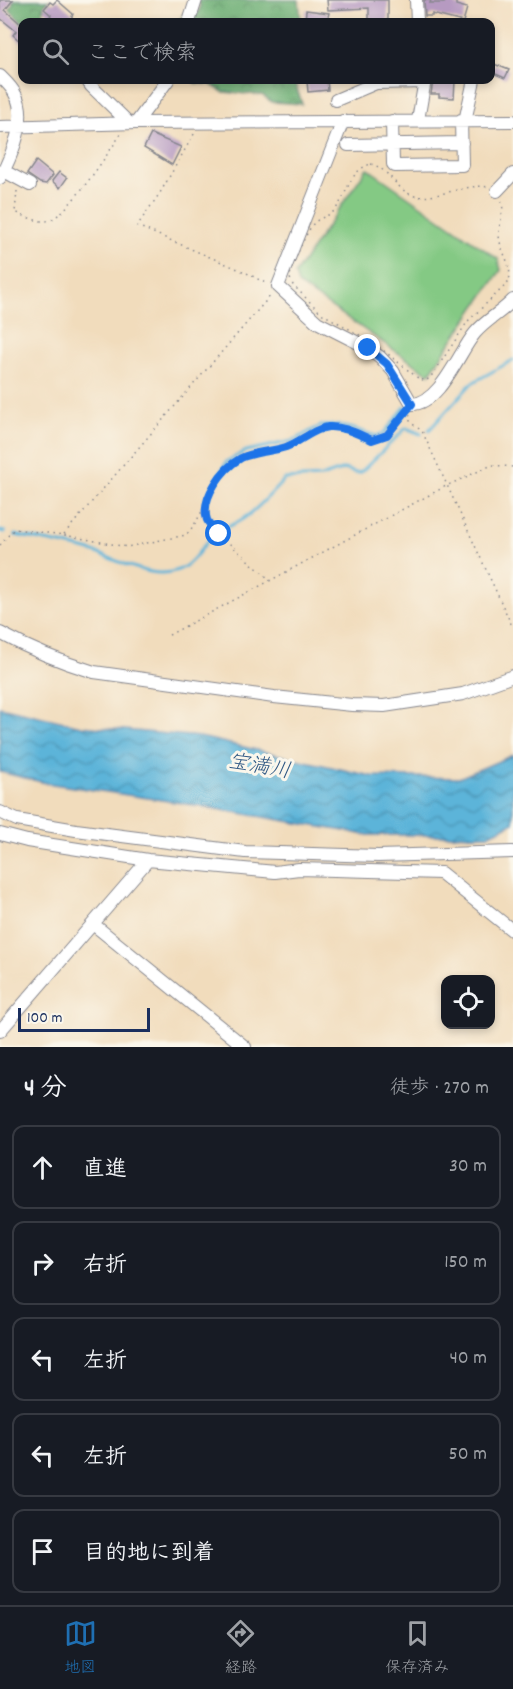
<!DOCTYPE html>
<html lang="ja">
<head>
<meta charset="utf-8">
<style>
  :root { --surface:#171b24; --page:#242831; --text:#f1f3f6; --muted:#9ea1a6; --line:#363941; --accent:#1f6fb2 }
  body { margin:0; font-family:Dekko,"Klee One",sans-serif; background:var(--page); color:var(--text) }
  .controls { position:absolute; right:18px; bottom:18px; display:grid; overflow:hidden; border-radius:12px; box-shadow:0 3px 9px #0003 }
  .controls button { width:54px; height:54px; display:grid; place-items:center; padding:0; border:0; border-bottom:2px solid var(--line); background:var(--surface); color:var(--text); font:30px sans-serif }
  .scale { position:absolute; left:18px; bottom:15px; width:132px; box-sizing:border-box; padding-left:6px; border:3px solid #1b2f5e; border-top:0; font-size:16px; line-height:21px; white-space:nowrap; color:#1b2f5e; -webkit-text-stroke:4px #fbf7ec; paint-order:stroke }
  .stop { position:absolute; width:18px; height:18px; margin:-14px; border:4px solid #1a73e8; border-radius:50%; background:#fff }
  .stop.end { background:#1a73e8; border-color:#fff; box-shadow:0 2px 6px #0008 }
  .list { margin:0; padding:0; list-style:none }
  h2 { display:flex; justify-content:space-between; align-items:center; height:78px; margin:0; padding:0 24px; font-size:26px }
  h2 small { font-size:20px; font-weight:400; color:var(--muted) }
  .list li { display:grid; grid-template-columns:39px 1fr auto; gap:18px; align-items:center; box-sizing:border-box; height:84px; margin:0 12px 12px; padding:0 12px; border:2px solid var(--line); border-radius:12px }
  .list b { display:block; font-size:22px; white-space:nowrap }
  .list em { font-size:20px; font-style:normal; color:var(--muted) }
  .icon { flex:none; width:33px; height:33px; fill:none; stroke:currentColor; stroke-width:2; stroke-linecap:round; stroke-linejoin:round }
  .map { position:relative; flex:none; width:513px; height:1047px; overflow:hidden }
  .search { position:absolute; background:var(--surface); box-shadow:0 3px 9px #0003; left:18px; right:18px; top:18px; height:66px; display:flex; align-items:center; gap:15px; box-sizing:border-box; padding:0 21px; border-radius:12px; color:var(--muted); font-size:22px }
  .sheet { height:558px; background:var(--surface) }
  nav { display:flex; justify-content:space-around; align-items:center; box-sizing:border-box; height:84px; border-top:2px solid var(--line); background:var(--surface); font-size:16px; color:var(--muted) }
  nav a { display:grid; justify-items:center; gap:3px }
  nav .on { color:var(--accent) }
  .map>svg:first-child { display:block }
  .grass { fill:#84c984; stroke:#507c71; stroke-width:1.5 }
  .forest { fill:url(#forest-crowns); stroke:#436e68; stroke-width:1.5 }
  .water { fill:url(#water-waves); stroke:#3c729c; stroke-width:1.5 }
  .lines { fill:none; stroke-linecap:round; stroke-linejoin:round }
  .stream { stroke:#5cb4d9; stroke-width:3 }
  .building { fill:#b69ac1 }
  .minor-casing { stroke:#86868d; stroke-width:14 }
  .path { stroke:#86868d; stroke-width:1.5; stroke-dasharray:1.5 4.5; stroke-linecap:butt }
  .minor { stroke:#fff; stroke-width:12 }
  .route { stroke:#1a73e8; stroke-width:8 }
  .labels { text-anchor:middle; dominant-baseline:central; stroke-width:6; stroke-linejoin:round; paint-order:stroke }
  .water-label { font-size:21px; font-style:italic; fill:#2e5783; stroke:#fbf7ec }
</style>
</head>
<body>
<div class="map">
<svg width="513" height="1047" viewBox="0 0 513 1047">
  <defs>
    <pattern id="forest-crowns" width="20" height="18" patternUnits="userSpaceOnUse" patternTransform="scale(1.5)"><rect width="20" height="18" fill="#6bad72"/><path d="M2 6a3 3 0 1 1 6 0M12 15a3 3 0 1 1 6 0" fill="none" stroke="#578d61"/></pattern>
    <pattern id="water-waves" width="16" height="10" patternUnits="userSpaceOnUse" patternTransform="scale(1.5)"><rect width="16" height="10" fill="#5cb4d9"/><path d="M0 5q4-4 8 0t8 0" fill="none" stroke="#4b93b3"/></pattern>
  </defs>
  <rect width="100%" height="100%" fill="#fbf7ec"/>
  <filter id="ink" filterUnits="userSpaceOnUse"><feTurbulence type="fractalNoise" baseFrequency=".0167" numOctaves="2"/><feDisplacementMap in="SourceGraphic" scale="12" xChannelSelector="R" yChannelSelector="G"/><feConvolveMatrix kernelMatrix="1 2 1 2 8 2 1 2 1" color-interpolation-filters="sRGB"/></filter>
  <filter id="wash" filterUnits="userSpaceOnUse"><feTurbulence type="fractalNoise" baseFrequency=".008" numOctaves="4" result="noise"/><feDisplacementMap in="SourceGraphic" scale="24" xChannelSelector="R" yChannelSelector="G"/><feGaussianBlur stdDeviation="1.35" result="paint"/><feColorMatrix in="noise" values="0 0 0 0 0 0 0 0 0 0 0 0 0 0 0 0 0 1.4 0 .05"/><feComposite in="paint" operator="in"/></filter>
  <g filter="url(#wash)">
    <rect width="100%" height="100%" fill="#f1dcbc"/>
    <path class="grass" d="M367,168L498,259L501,270L429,374L298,284L295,274Z"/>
    <path class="forest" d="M13,0H49L44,5L43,13L49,22L22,23L9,9L13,4Z
      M194,0H299L301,22H177L186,12H199L200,4Z
      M193,80H294L302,104L272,102L262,95L223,92L210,84L195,83Z"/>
    <path class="water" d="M0,707L81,726L200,737L371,776L459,778L513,755V823L488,835H367L182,803L46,783L0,772Z"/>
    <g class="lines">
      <path class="stream" d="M429,430L472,383L513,360
        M219,475L227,461L246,451L292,441L320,426L336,425L351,428L376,436L384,433L405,407
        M218,530C248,522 264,501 285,479L321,477L344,469L356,473L361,472L406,428L421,434
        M0,531L5,532
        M15,535C39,540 63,544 87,550C115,557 155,585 184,567C196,560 202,546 212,536"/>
    </g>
    <g id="blocks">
      <path class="building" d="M0,0H13L5,10L22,25V43L13,35L16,31L0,18Z
        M57,0L73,14L70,22H55L49,18L51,15L44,9L50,2L53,4Z
        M327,0H388V22H369V8L328,10Z
        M424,0H431L430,3H444L447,0L456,2V5L467,8L463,22L432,14V16H425Z
        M306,10L329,13L327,22H305Z
        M494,64L509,70L505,78L491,72Z
        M311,80H327L328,90L308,92L307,81Z
        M433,81H455L454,98L439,97V94H431Z
        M151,134L181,147L172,165L144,148Z
        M36,161L53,175L46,184L40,183L27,174Z
        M59,172L67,178L60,188L52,181Z"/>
    </g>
  </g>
  <g filter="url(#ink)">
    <use href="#blocks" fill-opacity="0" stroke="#86868d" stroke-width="1.5"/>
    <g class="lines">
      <g class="minor-casing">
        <path id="minor" d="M416,0L417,22
          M189,22L196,0
          M0,76C5,81 12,87 15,94C29,117 11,157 0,178
          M87,80L91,86L129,123
          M336,100L376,83L425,82
          M418,120L425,80
          M343,121L278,286L317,322L368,348L380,357L393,371L412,404C440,404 459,352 475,333C486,320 502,312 513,300
          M392,121L393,164L395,166L462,165L461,120
          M465,121L474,80
          M136,123L168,80
          M0,127L136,123L513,121
          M348,145L462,143
          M4,171L30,185
          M497,191L513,174
          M0,633C31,650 61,662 94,672L274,697L352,705L384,706L463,694L513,676
          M0,812L17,820L76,830L245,852L378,856L513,852
          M0,834L27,841L148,860L275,872L299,869L441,873L513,931
          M93,924L245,1047
          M0,1031L148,860"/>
      </g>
      <path class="path" d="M194,134L160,193L137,226L245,272L267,284
        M371,164C390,169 396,191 415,196C437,202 490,170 501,198C506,211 498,223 499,235C500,253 513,263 509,282L468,321L433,374L426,381L418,378L374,343L321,313L293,285C291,282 290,279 290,276C291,267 308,227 315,222C321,217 330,216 335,210C348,194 349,170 371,164Z
        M17,191L15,212C25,216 39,224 50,220C68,214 109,152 121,134
        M410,414V422L422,431L513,628
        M206,505L207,519L211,527L269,579
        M64,534L271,295
        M0,545L14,529L64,535L127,547L186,535C204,516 209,488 228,469C245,451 266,454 287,447C302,441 312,428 329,427C344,426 359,434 372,440L387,435L405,411
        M169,635L446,486L492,465L513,467"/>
      <use href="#minor" class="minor"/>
    </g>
  </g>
  <g class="lines" filter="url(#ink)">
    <path class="route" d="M219,534C215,530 210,526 207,520C200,498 223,468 241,458C256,451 271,452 286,447C301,442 312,429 328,427C344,426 358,434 372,440L387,435L412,404L387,364L368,348"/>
  </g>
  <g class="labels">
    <g class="water-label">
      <text transform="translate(259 768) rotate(10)">宝満川</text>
    </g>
  </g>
</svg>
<div class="controls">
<button><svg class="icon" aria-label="locate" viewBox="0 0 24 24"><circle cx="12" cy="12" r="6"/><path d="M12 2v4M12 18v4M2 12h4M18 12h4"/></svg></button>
</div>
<div class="scale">100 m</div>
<div class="stop" style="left:219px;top:534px"></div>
<div class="stop end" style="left:368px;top:348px"></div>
<div class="search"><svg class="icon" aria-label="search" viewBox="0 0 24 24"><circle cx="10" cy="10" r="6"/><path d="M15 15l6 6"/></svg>ここで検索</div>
</div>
<section class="sheet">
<h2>4 分<small>徒歩 · 270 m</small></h2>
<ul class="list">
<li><svg class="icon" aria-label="ahead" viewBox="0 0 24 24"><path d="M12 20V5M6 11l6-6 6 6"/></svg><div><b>直進</b></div><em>30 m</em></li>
<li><svg class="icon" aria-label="right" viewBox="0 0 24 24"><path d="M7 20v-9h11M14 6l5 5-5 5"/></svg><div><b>右折</b></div><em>150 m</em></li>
<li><svg class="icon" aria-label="left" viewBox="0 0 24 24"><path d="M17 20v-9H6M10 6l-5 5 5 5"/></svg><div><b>左折</b></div><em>40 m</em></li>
<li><svg class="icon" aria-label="left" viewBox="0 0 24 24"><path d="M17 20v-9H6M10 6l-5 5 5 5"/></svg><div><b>左折</b></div><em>50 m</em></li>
<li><svg class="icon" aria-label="arrive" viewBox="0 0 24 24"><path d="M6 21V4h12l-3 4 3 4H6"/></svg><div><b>目的地に到着</b></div></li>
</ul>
</section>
<nav>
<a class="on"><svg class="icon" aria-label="map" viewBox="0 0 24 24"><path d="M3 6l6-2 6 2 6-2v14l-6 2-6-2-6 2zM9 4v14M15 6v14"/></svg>地図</a>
<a><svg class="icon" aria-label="directions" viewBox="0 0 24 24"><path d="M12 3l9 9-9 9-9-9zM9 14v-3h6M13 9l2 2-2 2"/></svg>経路</a>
<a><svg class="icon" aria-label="saved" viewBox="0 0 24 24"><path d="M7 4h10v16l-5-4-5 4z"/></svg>保存済み</a>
</nav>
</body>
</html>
